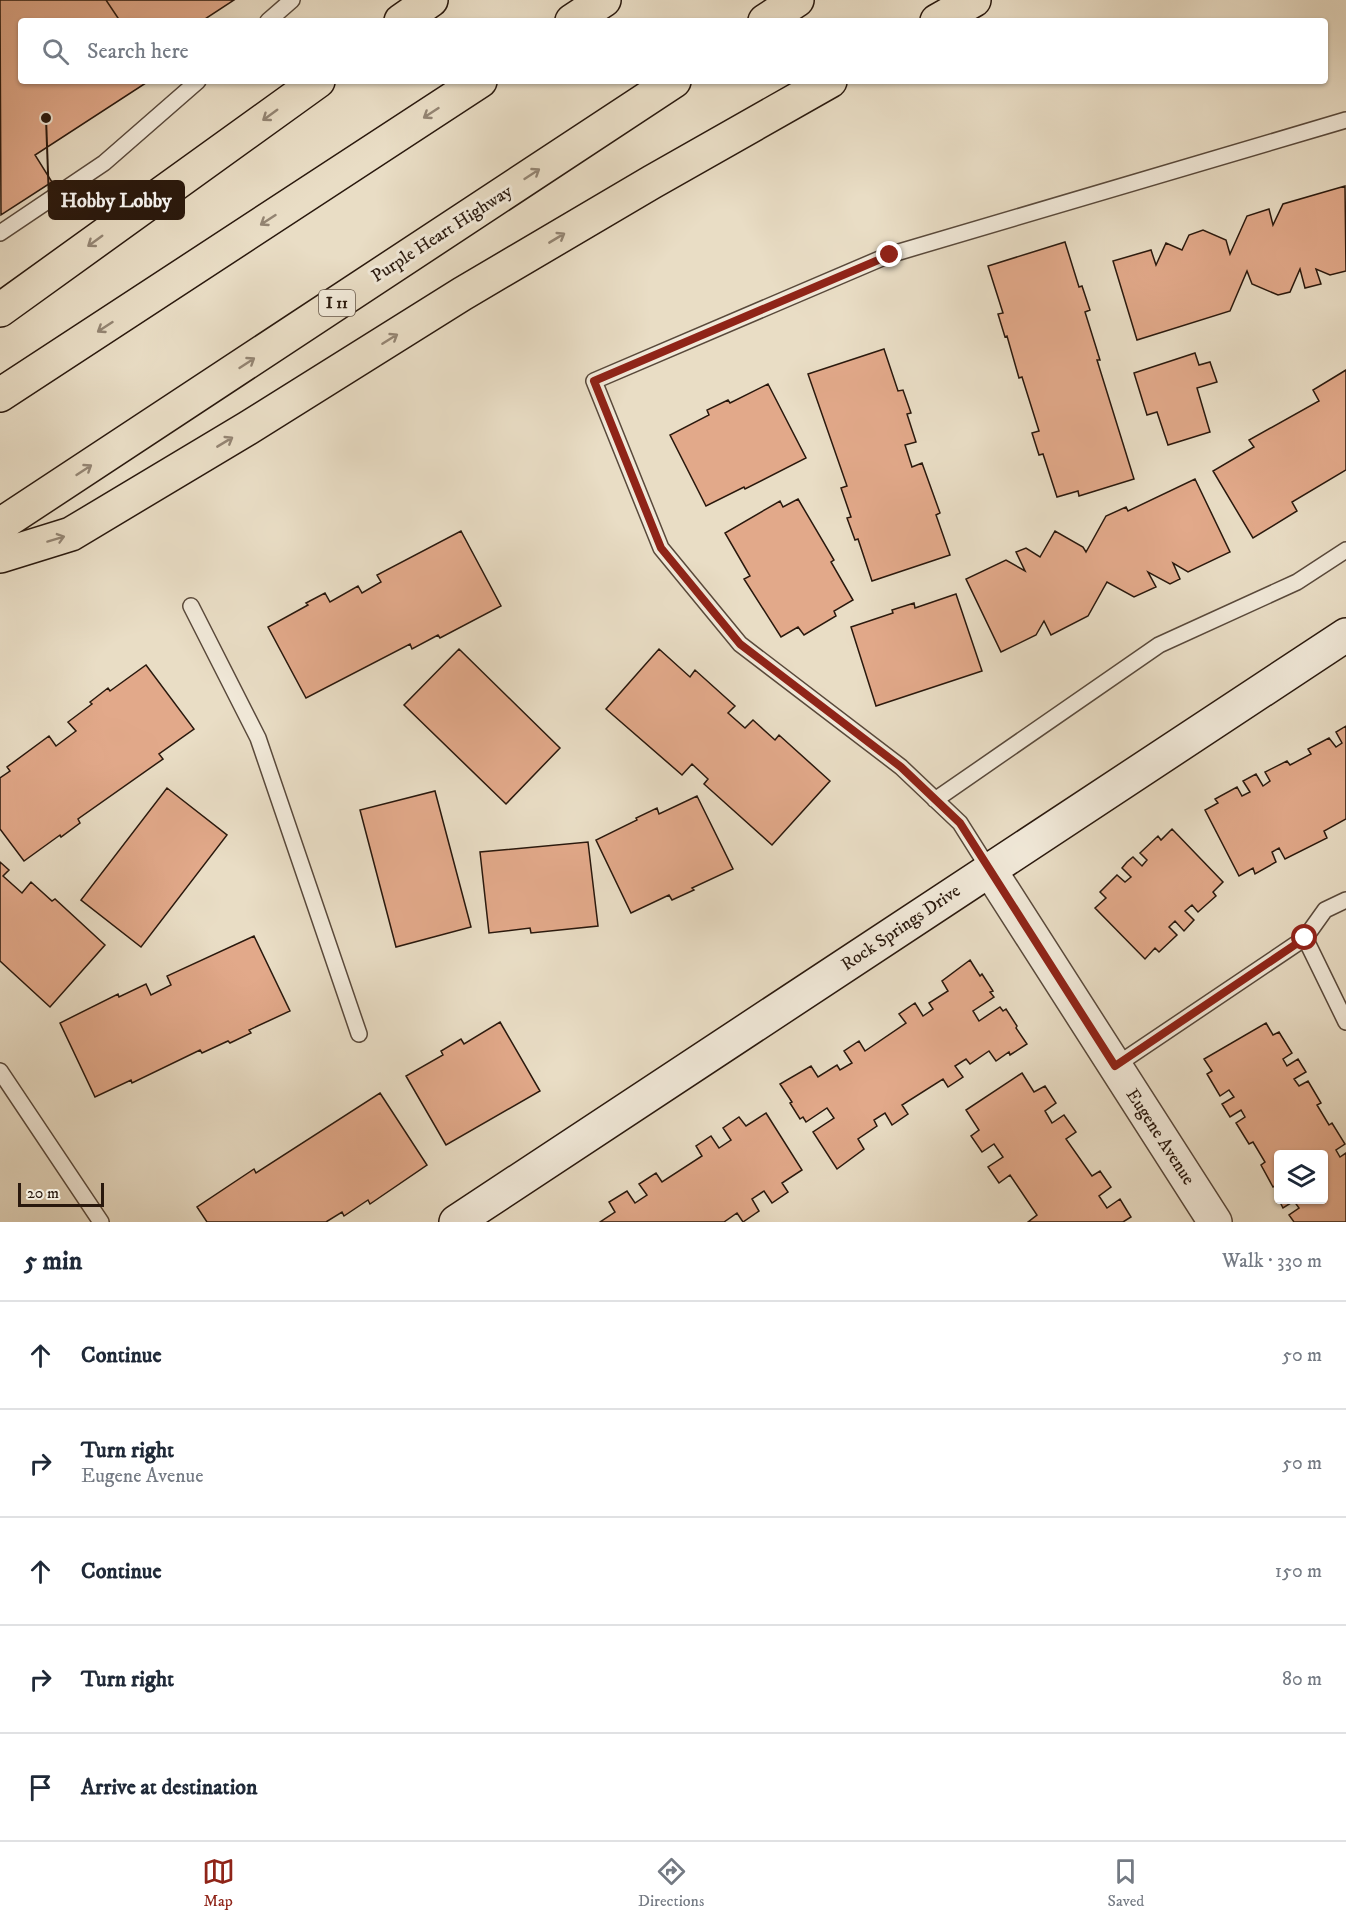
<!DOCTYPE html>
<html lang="en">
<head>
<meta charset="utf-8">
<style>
  :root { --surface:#fff; --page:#f2f2f3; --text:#1f2937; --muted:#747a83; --line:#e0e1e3; --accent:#8f2418 }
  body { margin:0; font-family:"IM FELL DW Pica",serif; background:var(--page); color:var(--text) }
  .controls { position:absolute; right:18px; bottom:18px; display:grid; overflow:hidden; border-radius:6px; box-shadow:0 2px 4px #0004 }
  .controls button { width:54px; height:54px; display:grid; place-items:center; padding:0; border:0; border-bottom:2px solid var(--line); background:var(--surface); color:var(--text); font:30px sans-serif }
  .scale { position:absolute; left:18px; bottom:15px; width:86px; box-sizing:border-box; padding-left:6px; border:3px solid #29180d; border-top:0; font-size:16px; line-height:21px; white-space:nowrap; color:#29180d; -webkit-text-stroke:4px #f1e9d9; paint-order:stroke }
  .stop { position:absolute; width:18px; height:18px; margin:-14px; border:4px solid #8f2418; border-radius:50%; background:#fff }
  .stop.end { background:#8f2418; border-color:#fff; box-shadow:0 2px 6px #0008 }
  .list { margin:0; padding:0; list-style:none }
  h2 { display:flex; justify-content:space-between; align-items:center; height:78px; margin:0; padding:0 24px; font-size:26px }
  h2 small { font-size:20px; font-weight:400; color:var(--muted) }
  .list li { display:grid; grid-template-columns:39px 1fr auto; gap:18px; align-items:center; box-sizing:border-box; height:108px; padding:0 24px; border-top:2px solid var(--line) }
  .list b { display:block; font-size:22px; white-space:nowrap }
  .list p { margin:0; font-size:20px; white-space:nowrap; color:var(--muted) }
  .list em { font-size:20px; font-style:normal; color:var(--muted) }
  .icon { flex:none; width:33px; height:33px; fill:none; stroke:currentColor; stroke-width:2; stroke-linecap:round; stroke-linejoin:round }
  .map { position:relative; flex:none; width:1346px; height:1222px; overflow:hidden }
  .search { position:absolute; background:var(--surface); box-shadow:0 2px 4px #0004; left:18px; right:18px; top:18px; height:66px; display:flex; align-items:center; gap:15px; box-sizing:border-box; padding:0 21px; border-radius:6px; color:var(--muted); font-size:22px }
  .sheet { height:618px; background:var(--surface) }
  nav { display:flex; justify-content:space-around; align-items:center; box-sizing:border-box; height:84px; border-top:2px solid var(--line); background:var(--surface); font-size:16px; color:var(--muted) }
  nav a { display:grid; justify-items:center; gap:3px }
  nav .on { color:var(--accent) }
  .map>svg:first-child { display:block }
  .building { fill:#e2a98a; stroke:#29180d; stroke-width:1.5 }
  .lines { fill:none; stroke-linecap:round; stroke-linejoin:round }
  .service-casing { stroke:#59493b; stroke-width:18 }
  .tertiary-casing { stroke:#59493b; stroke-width:36 }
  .secondary-casing { stroke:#29180d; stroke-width:36 }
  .motorway-casing { stroke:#29180d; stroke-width:36 }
  .service { stroke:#f1e9d9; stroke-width:15 }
  .tertiary { stroke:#f1e9d9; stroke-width:33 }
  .secondary { stroke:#f1e9d9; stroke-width:33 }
  .motorway { stroke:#e9ddc5; stroke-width:33 }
  .oneway { stroke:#938472 }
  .route { stroke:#8f2418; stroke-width:8 }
  .labels { text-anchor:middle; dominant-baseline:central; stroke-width:6; stroke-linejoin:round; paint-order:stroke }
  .shield { fill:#f1e9d9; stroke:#65574a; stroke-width:1.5 }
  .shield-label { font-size:16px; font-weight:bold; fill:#29180d }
  .street-label { font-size:18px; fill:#29180d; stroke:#f1e9d9 }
  .leader { fill:none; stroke:#29180d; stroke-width:2 }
  .callout-dot { fill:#29180d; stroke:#f1e9d9; stroke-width:2 }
  .callout { fill:#29180d; stroke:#29180d; stroke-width:2 }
  .callout-label { font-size:20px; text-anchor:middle; font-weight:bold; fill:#fff }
</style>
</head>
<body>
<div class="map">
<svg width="1346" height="1222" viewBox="0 0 1346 1222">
  <rect width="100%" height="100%" fill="#e9ddc5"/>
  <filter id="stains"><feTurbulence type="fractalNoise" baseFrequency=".00333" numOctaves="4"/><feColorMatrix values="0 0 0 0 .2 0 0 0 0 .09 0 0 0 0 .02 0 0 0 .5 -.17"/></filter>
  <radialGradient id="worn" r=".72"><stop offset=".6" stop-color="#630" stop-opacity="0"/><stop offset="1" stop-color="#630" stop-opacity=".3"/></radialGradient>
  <path class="building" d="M0,0H106L120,21H21V81H149L35,155L52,182L1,215Z
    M106,0H234L202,21H120Z
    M1345,186L1346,271L1330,275L1316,269L1321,284L1305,288L1300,269L1290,292L1278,295L1252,284L1247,271L1230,311L1137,340L1113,261L1151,250L1156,265L1166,243L1182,250L1189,235L1203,230L1226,240L1230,254L1247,216L1269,209L1273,225L1283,204Z
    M1065,242L1079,287L1082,286L1090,310L1085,312L1100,360H1097L1134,479L1079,496L1078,491L1057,497L1043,454L1039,455L1032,433L1039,431L1022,377L1019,378L1007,336L1005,337L998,314L1003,313L988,266Z
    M884,349L898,391L903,390L911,413L907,414L916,442L905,445L912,467L922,463L940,513L936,515L950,555L872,581L858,539L855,540L847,518L851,517L841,488L847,486L808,374Z
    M1195,353L1199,365L1210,362L1217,382L1197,388L1210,432L1168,445L1157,412L1147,415L1134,373Z
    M1346,370V470L1292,502L1297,511L1253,538L1213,471L1254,447L1249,440L1319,401L1313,390Z
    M768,384L806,458L745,489L744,487L706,506L670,435L709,415L707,410L728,400L730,403Z
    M1195,479L1230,552L1188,572L1173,563L1180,579L1170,584L1148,572L1156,587L1134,597L1107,582L1088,616L1051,635L1044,621L1036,635L1001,652L966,579L1006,560L1025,571L1016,552L1026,548L1040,557L1055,531L1083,547L1086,552L1106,516L1126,507L1128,511Z
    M798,499L834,560L831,562L853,600L834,611L836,616L804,635L798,627L781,637L744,579L750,576L725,533L780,501L783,507Z
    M461,531L501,606L440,638L438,635L412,649L410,644L306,698L268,627L308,605L306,603L325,593L330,602L358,586L362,593L381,582L377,575Z
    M956,594L982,671L876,706L851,627L893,613L892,610L914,603L915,608Z
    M459,649L560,748L506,804L404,705Z
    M659,649L690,677L695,670L735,706L728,713L745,728L753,720L775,740L779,735L830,781L772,845L704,784L708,779L692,764L682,775L606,709Z
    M146,665L194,729L159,754L163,759L78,819L80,823L61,837L60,835L24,861L0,829V778L10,771L7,767L49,736L56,746L76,731L68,722L92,704L90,702L108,688L110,691Z
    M1346,726V819L1324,831L1327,838L1285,859L1279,848L1272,852L1276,862L1255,874L1253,868L1239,876L1205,810L1218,803L1215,799L1237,787L1242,796L1250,792L1243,781L1256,774L1263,786L1270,781L1265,772L1287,761L1290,765L1311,754L1308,749L1329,738L1336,747L1342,743L1336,732Z
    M167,788L227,835L141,947L81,900Z
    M435,791L471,927L396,947L360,810Z
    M697,796L733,869L692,888L694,890L672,900L669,895L631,913L596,840L637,820L636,818L657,808L659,814Z
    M1172,829L1223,882L1213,892L1216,896L1198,912L1192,905L1185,911L1194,920L1184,931L1175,921L1169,927L1177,935L1159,952L1155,948L1145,959L1095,908L1106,898L1100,892L1117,875L1125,882L1131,877L1122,868L1127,862L1133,857L1142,866L1147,860L1140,853L1158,836L1161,840Z
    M588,842L598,926L531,933L530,928L489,933L480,852Z
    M0,862L9,870L3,876L22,893L31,882L52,901L55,899L105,945L50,1007L0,961Z
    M254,936L290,1011L249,1030L251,1033L230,1043L228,1041L202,1053L200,1050L132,1083L131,1080L95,1097L60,1023L118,994L119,997L146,984L151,995L171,985L167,976Z
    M970,960L980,976L982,974L993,991L990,992L994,997L973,1011L979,1021L1000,1007L1003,1011L1006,1009L1017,1026L1016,1028L1027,1044L1010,1055L1009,1052L996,1061L989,1051L970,1064L966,1059L955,1066L963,1077L948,1087L943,1079L902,1105L908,1114L892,1125L885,1113L874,1120L877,1126L858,1139L864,1149L837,1169L813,1132L834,1118L827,1108L806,1122L803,1117L800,1119L790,1103L792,1102L780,1084L811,1066L818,1077L837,1065L840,1070L852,1063L844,1051L859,1041L865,1051L906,1023L899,1014L915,1003L923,1016L933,1009L929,1003L948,991L942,981Z
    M500,1022L540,1091L446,1145L406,1076L443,1055L441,1051L461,1039L464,1044Z
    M1266,1023L1273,1035L1279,1032L1292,1053L1283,1059L1287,1066L1298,1059L1306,1072L1294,1079L1299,1086L1308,1081L1321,1103L1317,1105L1329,1125L1332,1123L1345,1144L1336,1150L1340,1157L1346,1153V1222H1294L1289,1215L1299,1208L1294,1201L1283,1208L1279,1200H1324V1154H1278V1184L1273,1187L1261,1165L1265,1162L1253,1142L1249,1144L1236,1123L1245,1117L1241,1110L1230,1117L1222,1104L1234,1097L1229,1090L1220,1096L1207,1074L1212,1071L1204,1059Z
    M1022,1073L1034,1092L1045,1086L1056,1103L1045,1111L1052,1123L1064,1115L1076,1132L1066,1139L1092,1176L1100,1171L1111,1187L1099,1196L1107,1208L1120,1199L1131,1217L1123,1222H1028L1037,1215L1010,1175L999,1183L988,1167L1003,1157L994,1144L982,1152L971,1136L979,1130L966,1110Z
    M380,1093L427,1165L370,1204L368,1200L344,1216L342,1212L326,1222H207L197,1207L254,1169L256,1173Z
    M766,1113L802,1170L782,1183L788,1192L772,1203L764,1191L752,1199L759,1211L743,1222L737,1213L724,1222H600L615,1212L609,1202L627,1191L635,1203L647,1195L639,1184L656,1173L662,1182L702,1156L696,1146L711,1136L719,1148L731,1140L723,1128L739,1117L746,1126Z"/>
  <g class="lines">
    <g class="service-casing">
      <path id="service" d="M268,21L292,0
        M0,233L104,163L198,81
        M191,606L258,738L359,1034
        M935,800L1159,645L1297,582L1346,550
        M989,869L960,823L901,767L740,644L661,548L594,381L889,255L1346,120
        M1305,938L1325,910L1346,900
        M1115,1066L1305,938L1346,1022
        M0,1071L101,1222"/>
    </g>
    <g class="tertiary-casing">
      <path id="tertiary" d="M989,869L1215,1222"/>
    </g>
    <g class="secondary-casing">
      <path id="secondary" d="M456,1222L1346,635"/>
    </g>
    <g class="motorway-casing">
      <path id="motorway" d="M401,21L431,0
        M572,21L604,0
        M765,21L797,0
        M937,21L974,0
        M0,310L318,81
        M0,395L480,81
        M0,525L674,81
        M0,556L71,534L248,428L462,294L652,182L830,81"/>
    </g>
    <use href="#service" class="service"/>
    <use href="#tertiary" class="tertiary"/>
    <use href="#secondary" class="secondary"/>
    <use href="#motorway" class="motorway"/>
  </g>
  <defs><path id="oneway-shaft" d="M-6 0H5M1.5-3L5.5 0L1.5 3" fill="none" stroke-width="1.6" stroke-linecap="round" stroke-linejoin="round" transform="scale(1.5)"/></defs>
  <g class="oneway">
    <use href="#oneway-shaft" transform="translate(431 113) rotate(147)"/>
    <use href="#oneway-shaft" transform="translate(270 115) rotate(144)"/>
    <use href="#oneway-shaft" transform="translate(532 174) rotate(-33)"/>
    <use href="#oneway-shaft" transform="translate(268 220) rotate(147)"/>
    <use href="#oneway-shaft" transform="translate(557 238) rotate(-31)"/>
    <use href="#oneway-shaft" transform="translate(95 241) rotate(144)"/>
    <use href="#oneway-shaft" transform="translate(105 327) rotate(147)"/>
    <use href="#oneway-shaft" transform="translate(390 339) rotate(-32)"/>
    <use href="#oneway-shaft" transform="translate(247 363) rotate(-33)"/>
    <use href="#oneway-shaft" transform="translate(225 442) rotate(-31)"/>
    <use href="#oneway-shaft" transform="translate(84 470) rotate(-33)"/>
    <use href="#oneway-shaft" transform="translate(56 539) rotate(-17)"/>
  </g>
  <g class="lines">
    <path class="route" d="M890,255L594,381L661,548L740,644L901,767L960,823L1115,1066L1305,938"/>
  </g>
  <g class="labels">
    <rect class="shield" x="319" y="290" width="36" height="26" rx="4.5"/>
    <g class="shield-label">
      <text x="337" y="303">I 11</text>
    </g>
    <g class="street-label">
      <text transform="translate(442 234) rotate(-33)">Purple Heart Highway</text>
      <text transform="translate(901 928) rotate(-34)">Rock Springs Drive</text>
      <text transform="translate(1160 1137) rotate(57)">Eugene Avenue</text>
    </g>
  </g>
  <path class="leader" d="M46 118L49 200"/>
  <circle class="callout-dot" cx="46" cy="118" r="6"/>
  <rect class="callout" x="49" y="181" width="135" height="38" rx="6"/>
  <g class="callout-label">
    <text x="116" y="207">Hobby Lobby</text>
  </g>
  <rect width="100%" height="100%" filter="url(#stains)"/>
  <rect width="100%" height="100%" fill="url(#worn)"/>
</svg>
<div class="controls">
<button><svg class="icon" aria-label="layers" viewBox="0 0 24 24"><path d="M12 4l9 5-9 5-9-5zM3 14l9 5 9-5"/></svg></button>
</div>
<div class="scale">20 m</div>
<div class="stop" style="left:1305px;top:938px"></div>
<div class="stop end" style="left:890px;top:255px"></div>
<div class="search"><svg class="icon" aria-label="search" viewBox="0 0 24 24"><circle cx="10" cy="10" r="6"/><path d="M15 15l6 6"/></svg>Search here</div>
</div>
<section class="sheet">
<h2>5 min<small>Walk · 330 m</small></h2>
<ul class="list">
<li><svg class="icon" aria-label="ahead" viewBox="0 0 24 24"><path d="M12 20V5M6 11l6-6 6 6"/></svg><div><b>Continue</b></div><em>50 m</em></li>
<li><svg class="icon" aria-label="right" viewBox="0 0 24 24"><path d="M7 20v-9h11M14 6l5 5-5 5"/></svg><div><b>Turn right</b><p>Eugene Avenue</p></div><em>50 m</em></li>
<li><svg class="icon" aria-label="ahead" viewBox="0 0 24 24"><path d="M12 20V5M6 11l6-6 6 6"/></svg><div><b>Continue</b></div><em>150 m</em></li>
<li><svg class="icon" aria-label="right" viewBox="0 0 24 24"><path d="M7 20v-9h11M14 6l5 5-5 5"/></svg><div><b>Turn right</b></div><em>80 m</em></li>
<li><svg class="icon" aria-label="arrive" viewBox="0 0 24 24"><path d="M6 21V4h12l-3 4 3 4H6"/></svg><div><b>Arrive at destination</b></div></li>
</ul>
</section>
<nav>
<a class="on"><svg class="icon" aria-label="map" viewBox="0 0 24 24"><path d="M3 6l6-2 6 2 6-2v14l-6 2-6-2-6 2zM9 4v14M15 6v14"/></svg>Map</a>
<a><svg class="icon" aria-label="directions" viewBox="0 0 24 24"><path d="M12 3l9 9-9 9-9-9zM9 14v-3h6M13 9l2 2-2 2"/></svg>Directions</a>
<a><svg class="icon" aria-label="saved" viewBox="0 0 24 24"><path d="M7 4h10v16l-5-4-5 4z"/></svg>Saved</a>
</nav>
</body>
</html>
